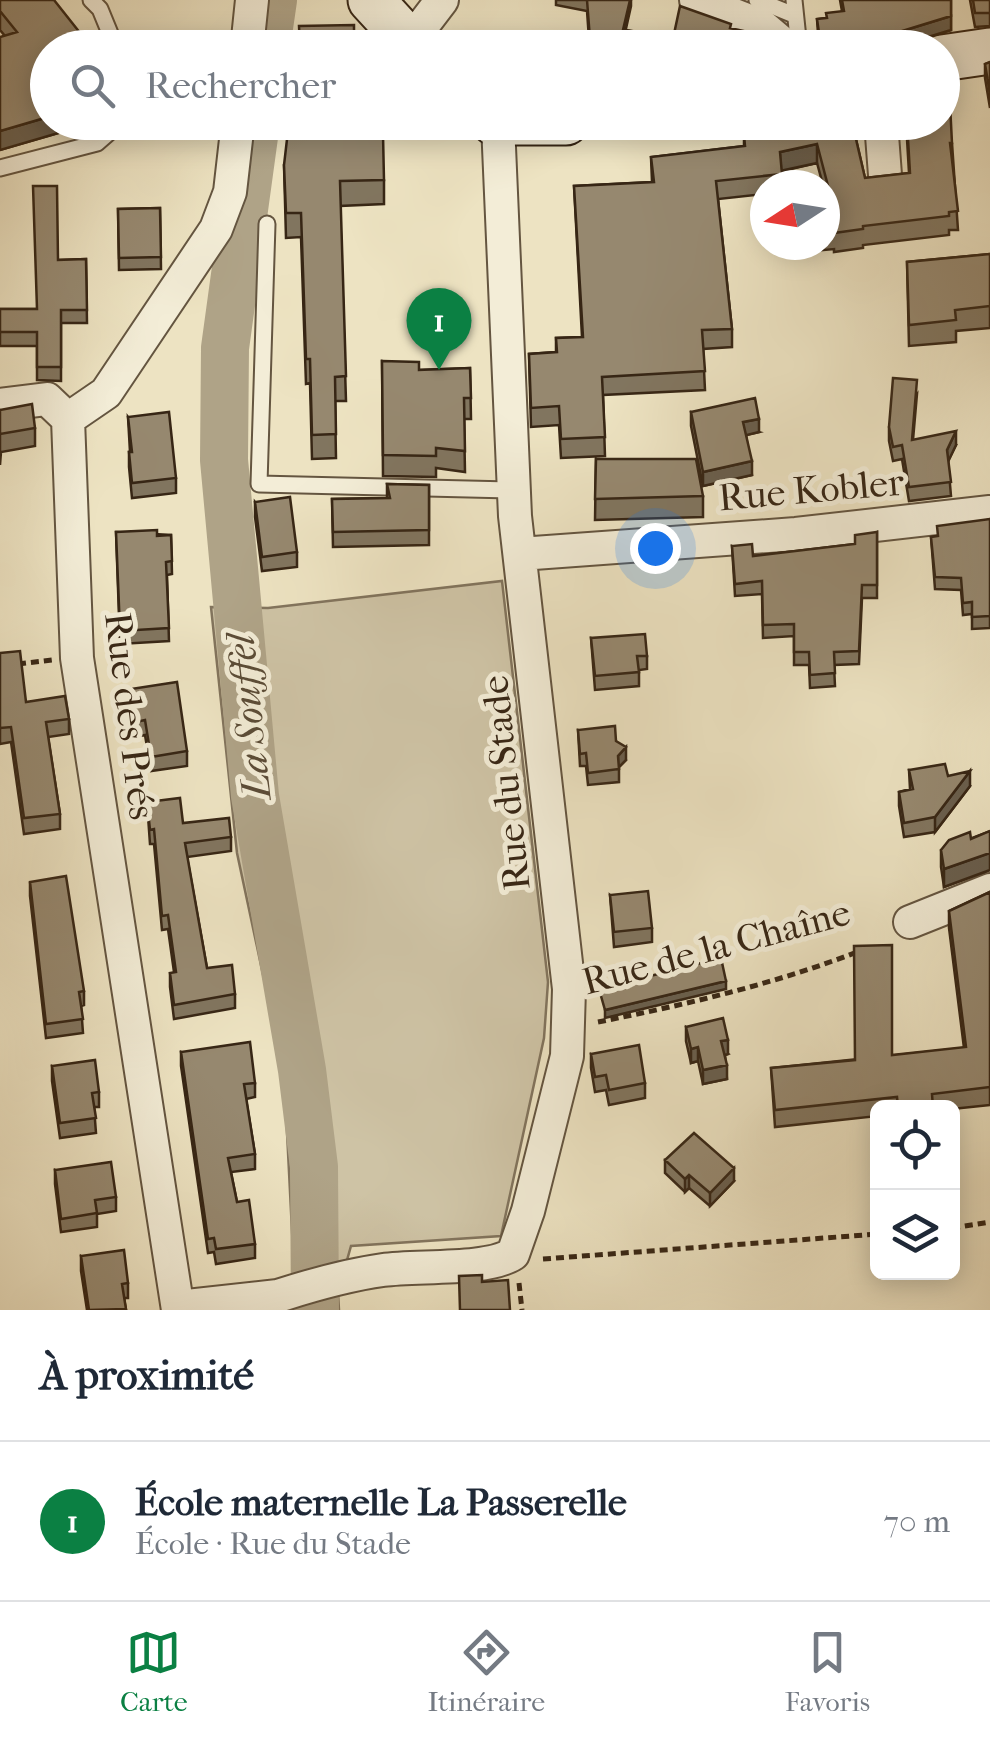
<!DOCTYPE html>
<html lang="fr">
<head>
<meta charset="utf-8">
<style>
  :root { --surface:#fff; --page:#f6f6f7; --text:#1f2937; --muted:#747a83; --line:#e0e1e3; --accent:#0b8043 }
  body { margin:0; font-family:"IM FELL French Canon",serif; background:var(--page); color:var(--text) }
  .controls { position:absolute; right:30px; bottom:30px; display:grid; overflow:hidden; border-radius:15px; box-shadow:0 5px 25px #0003 }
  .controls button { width:90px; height:90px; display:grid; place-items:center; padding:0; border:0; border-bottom:2px solid var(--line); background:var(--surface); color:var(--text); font:50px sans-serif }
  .compass { position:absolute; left:750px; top:170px; width:90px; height:90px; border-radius:50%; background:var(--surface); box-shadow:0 5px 25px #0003; rotate:258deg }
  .you { position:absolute; left:655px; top:548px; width:35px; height:35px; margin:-25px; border:8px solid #fff; border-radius:50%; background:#1a73e8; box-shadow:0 0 0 15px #1a73e833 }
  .badge { display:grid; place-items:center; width:65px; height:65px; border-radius:50%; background:var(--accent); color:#fff; font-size:32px; font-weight:700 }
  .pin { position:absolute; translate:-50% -82px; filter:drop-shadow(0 2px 5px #0008) }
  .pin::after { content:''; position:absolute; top:52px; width:35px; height:30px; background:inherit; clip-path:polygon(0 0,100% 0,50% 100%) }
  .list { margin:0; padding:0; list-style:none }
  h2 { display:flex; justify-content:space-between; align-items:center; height:130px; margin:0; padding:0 40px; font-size:42px }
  h2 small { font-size:32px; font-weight:400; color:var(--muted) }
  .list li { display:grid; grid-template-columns:65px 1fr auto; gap:30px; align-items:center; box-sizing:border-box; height:160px; padding:0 40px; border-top:2px solid var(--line) }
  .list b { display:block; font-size:38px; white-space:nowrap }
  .list p { margin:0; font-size:32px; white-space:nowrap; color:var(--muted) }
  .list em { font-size:32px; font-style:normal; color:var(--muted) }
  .icon { flex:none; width:55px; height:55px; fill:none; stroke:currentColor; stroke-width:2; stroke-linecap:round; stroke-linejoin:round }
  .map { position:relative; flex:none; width:990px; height:1310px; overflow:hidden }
  .search { position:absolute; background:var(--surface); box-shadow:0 5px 25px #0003; left:30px; right:30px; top:30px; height:110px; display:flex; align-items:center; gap:25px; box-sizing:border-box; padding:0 35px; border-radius:55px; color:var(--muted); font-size:38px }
  .sheet { height:290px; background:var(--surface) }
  nav { display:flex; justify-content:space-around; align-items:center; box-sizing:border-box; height:140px; border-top:2px solid var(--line); background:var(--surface); font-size:28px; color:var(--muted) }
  nav a { display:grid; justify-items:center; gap:5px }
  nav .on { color:var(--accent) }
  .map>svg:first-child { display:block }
  .green { fill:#cec3a5; stroke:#82745d; stroke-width:2.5 }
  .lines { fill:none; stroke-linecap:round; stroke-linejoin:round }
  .river { stroke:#afa387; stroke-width:48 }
  .lane-casing { stroke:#645540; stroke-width:19 }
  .street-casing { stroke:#645540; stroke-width:36 }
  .secondary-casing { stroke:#372615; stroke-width:49 }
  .path { stroke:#372615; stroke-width:5; stroke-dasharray:8 5; stroke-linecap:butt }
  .lane { stroke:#f3edd7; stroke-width:15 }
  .street { stroke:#f3edd7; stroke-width:32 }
  .secondary { stroke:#f3edd7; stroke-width:45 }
  .wall { fill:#81755f; stroke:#372615; stroke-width:2.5 }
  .shaded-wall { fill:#695f4e; stroke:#372615; stroke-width:2.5 }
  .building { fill:#96886f; stroke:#372615; stroke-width:2.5 }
  .labels { text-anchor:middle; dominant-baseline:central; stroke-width:10; stroke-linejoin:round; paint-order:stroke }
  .street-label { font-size:38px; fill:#372615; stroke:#f3edd7 }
  .water-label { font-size:40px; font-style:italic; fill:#5b4c37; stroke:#f3edd7 }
</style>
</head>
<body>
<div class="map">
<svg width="990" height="1310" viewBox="0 0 990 1310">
  <rect width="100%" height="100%" fill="#ede3c2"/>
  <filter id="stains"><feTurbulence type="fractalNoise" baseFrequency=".002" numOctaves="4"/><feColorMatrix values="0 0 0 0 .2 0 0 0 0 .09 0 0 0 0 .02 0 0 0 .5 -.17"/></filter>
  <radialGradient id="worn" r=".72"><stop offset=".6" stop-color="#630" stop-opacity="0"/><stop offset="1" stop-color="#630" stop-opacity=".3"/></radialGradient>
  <path class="green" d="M502,581L548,982L544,1038L501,1236L351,1246L338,1292L339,1310H296L284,1073L237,853L211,607L268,608Z"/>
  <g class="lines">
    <path class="river" d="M266,48L273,0
      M256,122L225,348L224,460L255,796L302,1070L314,1167L315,1310"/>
    <g class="lane-casing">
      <path id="lane" d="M91,0L100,9L116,48
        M757,0L794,15
        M794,0L799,48
        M0,168L97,143L121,122
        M267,224L259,484L514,490"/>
    </g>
    <g class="street-casing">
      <path id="street" d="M696,0L762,26L788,48
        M410,42L442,0
        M247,48L252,0
        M881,122L885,175
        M0,405L47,399L68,419
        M520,554L796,534L990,512
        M910,922L990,890
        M278,1296C312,1285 347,1275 383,1270C416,1265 487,1271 513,1254L528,1211L567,1056L569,989L515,516L498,124
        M178,1307L278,1296L261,1310
        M178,1310L77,658L68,419L106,393L216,229L230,192L238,122"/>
    </g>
    <g class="secondary-casing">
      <path id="secondary" d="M371,0L415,48
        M942,58L990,51
        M494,122H566"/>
    </g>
    <path class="path" d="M18,664L52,660
      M598,1022C685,1005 774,984 857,952
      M952,1228L990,1222
      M543,1259L878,1234
      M519,1283L522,1310"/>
    <use href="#lane" class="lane"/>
    <use href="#street" class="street"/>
    <use href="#secondary" class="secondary"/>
  </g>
  <path class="wall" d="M0,0H54L48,122H96L0,150L5,36L0,30Z
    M556,0H631L625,30L646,33V48H549L589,39L587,11L556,5Z
    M840,0H951V30L899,46L819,48L817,19L826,18L842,11Z
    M970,0H990V26L975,27Z
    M990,62V108L985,78V64Z
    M808,122H852L865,178L909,173L906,122H942L952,143L958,230H949V235L863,245V248L834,252V249L792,253L791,245H825V185H823L817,163L782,171V185H765V194L718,199L732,329V347L703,349L705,390L603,395L605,456L561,458L559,425L531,427L529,354L556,352V338L582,337L574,186L652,182L651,157L744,146V135L808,129Z
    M354,135L384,180V204L340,206L346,401H335L336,458L312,459L310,383L306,384L301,237L286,238L284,165Z
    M160,208L161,269L119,270L118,209Z
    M990,254V328L956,331V342L909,346L907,262Z
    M86,259L87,323H61V381L37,380V346H0V309H37L58,260Z
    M382,361L419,370L470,368L471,419H464L465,472L436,468V477L383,476Z
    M917,394L913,440L956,445L948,461L951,496L909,501L902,459L893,461L889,441V427Z
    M0,410L35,428V446L1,452L0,465Z
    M691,412L759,432L746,435L752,475L703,486L691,426Z
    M128,417L176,478V493L132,498L129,467V452H130Z
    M596,459L703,496V517L595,520Z
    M387,484L429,485V545L333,547L332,499L387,498Z
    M255,502L297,552V567L262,571L255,517Z
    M990,519V628L972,629V614L963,615L961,590L935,589L931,537L937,536Z
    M116,532L171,535L172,574L167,575L169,641L120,644Z
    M877,532V598H862L859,664L834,665L835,686L810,688L809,665H794V636L763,638L762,594L735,596L732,546L753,556L855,544Z
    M591,638L647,656V669L639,670V686L595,690Z
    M0,653L26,702L69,719V734L48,737L60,814V829L24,834L11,742L0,744Z
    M131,689L187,751V766L151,771L145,735L136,737L131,704Z
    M578,730L616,741L626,760L619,767V782L588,785L586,766H580Z
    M909,770L948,776L970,786L935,832L904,837L899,806V792L910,789Z
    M147,802L183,823L231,837V851L187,857L207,968L235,994V1008L174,1019L170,987V973L174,972L168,929L162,930L154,844H150Z
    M990,831V870L944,887L941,867V850Z
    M30,882L84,991V1005L81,1006L83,1033L46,1038L30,896Z
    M990,892V1105L952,1109L878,1108V1116L775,1127L771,1068L964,1048L949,928V911Z
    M610,895L652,928V942L614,947Z
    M686,1027L728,1054L725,1055L727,1079L703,1084L698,1061L691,1063L686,1041Z
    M181,1052L255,1083V1097L246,1099L255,1154V1169L231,1172L237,1202L255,1244V1258L216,1264L214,1252L208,1253L181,1066Z
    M591,1054L645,1083V1098L609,1105L606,1090L595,1092L591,1068Z
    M52,1066L99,1092V1107H94L96,1133L60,1138L52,1081Z
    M665,1160L734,1181L710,1206L689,1188L685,1192L665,1173Z
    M55,1170L116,1197V1211L97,1214V1227L61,1232L55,1184Z
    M81,1256L128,1283V1298H124L126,1310H87L81,1271Z"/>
  <path class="shaded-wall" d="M630,0H631V6L623,42V30Z
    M951,16V30L899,46V32Z
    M48,117V122H96L0,150V131Z
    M817,144V163L780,171V152Z
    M759,419V432L743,436V422Z
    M956,431V445L947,464V450Z
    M752,461V475L703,486V472Z
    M626,747V760L618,768V756Z
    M970,771V786L935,832V817Z
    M990,853V870L944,887V869Z
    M726,981V989L605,1018V1010Z
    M728,1040V1054L721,1056V1041Z
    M698,1047V1061L691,1063V1049Z
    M727,1065V1079L703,1084V1070Z
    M734,1168V1181L710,1206V1193Z
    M689,1175V1188L685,1192V1179Z"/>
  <path class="building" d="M0,0H54L92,48H48V117L0,131V37L17,32L0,11Z
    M587,0H630L623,30L646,33L644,48H550L549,42L590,39Z
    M842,0H951V16L899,32L820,40L817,19L827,18L826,13L844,11Z
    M973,0H990V13H975Z
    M680,6L731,24L730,28L752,33L769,48H671Z
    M354,25V48H300L299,26Z
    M990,62V94L985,64Z
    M950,104L952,143H950L958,211L949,212V216L863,226V229L834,233V230L825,231V187L828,186L817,144L780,152L782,174L716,181L732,329L702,330L705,371L602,377L605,437L561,439L559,406L531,408L529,354L557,352L556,338L583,337L574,186L654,182L651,157L745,146L744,135L813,128L811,122H852L865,178L910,173L907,122H942V105Z
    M289,122H353L354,135L383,134L384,180L340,181L346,376L335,377L336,434L312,435L310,359H306L301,213H286L284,165Z
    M33,186H57L58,260L86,259L87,310H61V367H37V332H0V309H37Z
    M160,208L161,257L119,258L118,209Z
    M990,254V306L955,310L956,320L909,325L907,262Z
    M382,361L419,362V370L470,368L471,398H464L465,451L436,448V456L383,455Z
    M893,378L917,380L912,440L956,431L947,450L951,482L909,487L902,445L893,447L889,427Z
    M755,398L759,419L743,422L752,461L703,472L691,412Z
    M32,404L35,428L0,434V410Z
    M169,412L176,478L132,483L129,452H132L128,417Z
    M596,459H696L703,496L595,499Z
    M387,484L429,485V530L333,532L332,499L390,498Z
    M290,497L297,552L262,557L255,502Z
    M990,519V616L972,617V602L963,603L961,578L935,577L931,537L938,536L937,526Z
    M157,530V536L171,535L172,561L166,562L169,628L120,631L116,532Z
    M877,532V585H862L859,651L834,652L835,673L810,675L809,652H794V624L763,625L762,581L735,584L732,546L752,544L753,556L855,544V535Z
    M645,634L647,656H637L639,672L595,676L591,638Z
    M20,651L26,702L65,696L69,719L46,722L60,814L24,818L11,727L0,728V653Z
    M177,682L187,751L151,757L145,720L136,722L131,689Z
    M615,726L616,741L626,747L618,756L619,769L588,773L586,753L580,754L578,730Z
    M945,764L948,776L970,771L935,817L904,823L899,792L913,789L909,770Z
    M180,798L183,823L229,818L231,837L185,843L207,968L232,965L235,994L174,1005L170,973L176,972L168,915L162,916L154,829L150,830L147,802Z
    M990,831V853L944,869L941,850L949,840L970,832L971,839Z
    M66,876L84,991L79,992L83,1019L46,1024L30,882Z
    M648,891L652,928L614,932L610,895Z
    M990,892V1087L932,1094L933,1108H898L897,1097L775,1110L771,1068L855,1060L854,946L892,945V1055L966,1047L949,911Z
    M721,958L726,981L605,1010L599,989Z
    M723,1018L728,1040L721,1041L727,1065L703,1070L698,1047L691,1049L686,1027Z
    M250,1042L255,1083L244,1084L255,1154L228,1158L237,1202L249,1200L255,1244L216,1249L214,1238L208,1239L181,1052Z
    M639,1045L645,1083L609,1090L606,1075L595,1077L591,1054Z
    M95,1060L99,1092L92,1093L96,1118L60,1123L52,1066Z
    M694,1133L734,1168L710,1193L689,1175L685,1179L665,1160Z
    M111,1162L116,1197L95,1200L97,1213L61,1219L55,1170Z
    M124,1250L128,1283L122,1284L126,1309L89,1310L81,1256Z
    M482,1275V1282L508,1280L510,1310H460L459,1276Z"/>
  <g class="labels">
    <g class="street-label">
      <text transform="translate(811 490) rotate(-5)">Rue Kobler</text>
      <text transform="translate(130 716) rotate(83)">Rue des Prés</text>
      <text transform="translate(506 783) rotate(-96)">Rue du Stade</text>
      <text transform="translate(716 947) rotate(-15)">Rue de la Chaîne</text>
    </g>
    <g class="water-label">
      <text transform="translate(249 717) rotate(-96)">La Souffel</text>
    </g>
  </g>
  <rect width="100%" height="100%" filter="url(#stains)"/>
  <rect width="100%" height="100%" fill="url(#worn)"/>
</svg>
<div class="controls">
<button><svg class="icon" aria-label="locate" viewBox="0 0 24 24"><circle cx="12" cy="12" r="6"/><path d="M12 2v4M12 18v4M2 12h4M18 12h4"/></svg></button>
<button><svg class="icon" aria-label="layers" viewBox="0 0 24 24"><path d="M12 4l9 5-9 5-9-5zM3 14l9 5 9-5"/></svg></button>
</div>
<svg class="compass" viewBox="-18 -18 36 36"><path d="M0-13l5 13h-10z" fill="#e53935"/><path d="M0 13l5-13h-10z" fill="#747a83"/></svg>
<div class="you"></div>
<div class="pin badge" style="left:439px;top:370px">1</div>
<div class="search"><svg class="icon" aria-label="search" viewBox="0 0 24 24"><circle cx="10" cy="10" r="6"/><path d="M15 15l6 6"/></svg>Rechercher</div>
</div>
<section class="sheet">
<h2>À proximité<small></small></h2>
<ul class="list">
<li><span class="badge">1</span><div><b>École maternelle La Passerelle</b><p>École · Rue du Stade</p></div><em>70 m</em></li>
</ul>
</section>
<nav>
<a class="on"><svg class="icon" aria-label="map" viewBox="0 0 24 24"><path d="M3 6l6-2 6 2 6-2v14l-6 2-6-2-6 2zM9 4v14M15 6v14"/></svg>Carte</a>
<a><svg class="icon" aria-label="directions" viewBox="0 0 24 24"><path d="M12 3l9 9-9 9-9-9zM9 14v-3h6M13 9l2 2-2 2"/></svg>Itinéraire</a>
<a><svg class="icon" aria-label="saved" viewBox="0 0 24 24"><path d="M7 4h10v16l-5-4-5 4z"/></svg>Favoris</a>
</nav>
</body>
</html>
